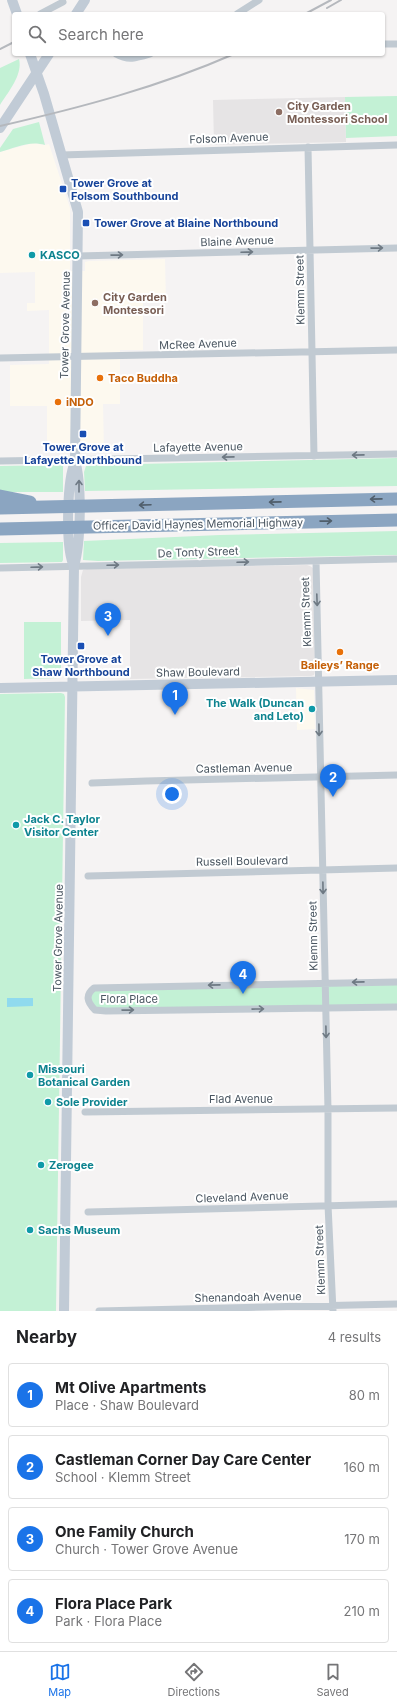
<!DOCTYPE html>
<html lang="en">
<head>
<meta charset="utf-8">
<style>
  :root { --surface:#fff; --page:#f2f2f2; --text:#202124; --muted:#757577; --line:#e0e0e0; --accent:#1a73e8 }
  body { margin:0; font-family:Inter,sans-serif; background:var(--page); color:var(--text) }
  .you { position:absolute; left:172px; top:794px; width:14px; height:14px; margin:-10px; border:3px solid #fff; border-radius:50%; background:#1a73e8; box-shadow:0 0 0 6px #1a73e833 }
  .badge { display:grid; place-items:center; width:26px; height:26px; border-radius:50%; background:var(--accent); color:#fff; font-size:13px; font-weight:700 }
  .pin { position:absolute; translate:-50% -33px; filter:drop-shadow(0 1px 2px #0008) }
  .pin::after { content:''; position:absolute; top:21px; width:14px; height:12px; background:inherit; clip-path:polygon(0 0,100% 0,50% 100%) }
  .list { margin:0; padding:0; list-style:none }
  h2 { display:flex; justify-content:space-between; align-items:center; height:52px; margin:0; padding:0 16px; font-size:17px }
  h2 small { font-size:13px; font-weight:400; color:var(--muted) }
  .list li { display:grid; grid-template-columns:26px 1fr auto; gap:12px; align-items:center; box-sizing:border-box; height:64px; margin:0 8px 8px; padding:0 8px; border:1px solid var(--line); border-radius:4px }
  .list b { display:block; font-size:15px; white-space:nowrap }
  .list p { margin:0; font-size:13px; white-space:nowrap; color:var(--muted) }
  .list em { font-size:13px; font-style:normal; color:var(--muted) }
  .icon { flex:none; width:22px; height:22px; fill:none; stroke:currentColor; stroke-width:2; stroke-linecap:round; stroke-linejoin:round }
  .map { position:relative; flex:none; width:397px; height:1311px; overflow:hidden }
  .search { position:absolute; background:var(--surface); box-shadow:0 1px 3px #0004; left:12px; right:12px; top:12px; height:44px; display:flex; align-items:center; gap:10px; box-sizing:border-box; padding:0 14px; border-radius:4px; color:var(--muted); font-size:15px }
  .sheet { height:340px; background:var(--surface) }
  nav { display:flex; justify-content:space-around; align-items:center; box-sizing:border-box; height:56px; border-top:1px solid var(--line); background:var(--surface); font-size:11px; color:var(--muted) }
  nav a { display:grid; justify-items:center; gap:2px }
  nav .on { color:var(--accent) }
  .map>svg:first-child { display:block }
  .commercial { fill:#fdf9ef }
  .education { fill:#e6e4e5 }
  .green { fill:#c3f1d5 }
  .water { fill:#90daee }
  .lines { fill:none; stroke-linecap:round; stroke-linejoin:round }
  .street { stroke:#c1cad2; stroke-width:7 }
  .secondary { stroke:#c1cbd6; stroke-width:10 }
  .highway { stroke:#8ba5c1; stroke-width:13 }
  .rail { stroke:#b5b8bd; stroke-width:2 }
  .oneway { stroke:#6e7983 }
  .oneway2 { stroke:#6e7984 }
  .oneway3 { stroke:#505e6b }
  .education-dot { fill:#8d6e63; stroke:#fff; stroke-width:1.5 }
  .transit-dot { fill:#1a4fb4; stroke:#fff; stroke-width:1.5 }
  .culture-dot { fill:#0f9aa8; stroke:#fff; stroke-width:1.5 }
  .food-dot { fill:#e8710a; stroke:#fff; stroke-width:1.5 }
  .labels { text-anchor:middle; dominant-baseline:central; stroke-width:4; stroke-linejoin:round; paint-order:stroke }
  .education-label { font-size:11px; font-weight:bold; fill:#785e54; stroke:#fff; text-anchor:start }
  .street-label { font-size:11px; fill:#4a5661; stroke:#fff }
  .transit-label { font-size:11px; font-weight:bold; fill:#164399; stroke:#fff; text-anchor:start }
  .culture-label { font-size:11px; font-weight:bold; fill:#0d838f; stroke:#fff; text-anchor:start }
  .food-label { font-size:11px; font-weight:bold; fill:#c56008; stroke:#fff; text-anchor:start }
</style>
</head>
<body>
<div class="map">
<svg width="397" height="1311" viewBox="0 0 397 1311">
  <rect width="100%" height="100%" fill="#f5f3f3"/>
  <path class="commercial" d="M33,143L45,145L49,144L70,208V271H85V262L89,261L165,259L166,302H143V350H120V404H103L104,451L47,452V406H10V365L49,364V310L27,311V303H35V272L0,273V152Z
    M296,688L314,690L315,729L297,730Z"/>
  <path class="education" d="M345,97L346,142L214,145L213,100Z
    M307,565L310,566L313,568L315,670L314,675L311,676L130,679V620L81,621V577L83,570L87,569Z"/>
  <path class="green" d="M19,59C23,75 8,92 0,105V68Z
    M397,96V136L346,138L345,97Z
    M39,122L45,145C30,140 14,148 0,152V148L13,129Z
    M397,458V486L85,491L84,472L86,466L97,465Z
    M63,465V492H0V466Z
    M397,531V555L98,561L83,560L84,541L220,535Z
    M63,542V560L62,562L0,563V543Z
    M24,622H61V678L24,679Z
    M61,693L64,694L65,697L56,1311H0V694Z
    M397,982V1007L106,1011L91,1006L90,991Z"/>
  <path class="water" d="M7,998H33V1006L7,1007Z"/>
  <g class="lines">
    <path class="street" d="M40,14L63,2
      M237,14L259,0
      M383,44H397
      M116,54C128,61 137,58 150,54
      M308,147L314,456
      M61,155L397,145
      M78,256L397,248
      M0,358L397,350
      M0,461L397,454
      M316,561L328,1110V1205L333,1311
      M0,568L397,559
      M92,783L146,781L397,775
      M88,876L397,868
      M397,982L94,988C85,995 87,1002 95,1010L106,1011L397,1007
      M85,1112L397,1108
      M88,1212L397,1204
      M99,1311L397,1304"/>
    <path class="secondary" d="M12,0L17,14
      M76,14L85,0
      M30,54L44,94L78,212L75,460C82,485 81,542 74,566L64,1311
      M0,128L49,54
      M74,566C65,548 67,480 75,462
      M0,688L397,680"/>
    <path class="highway" d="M0,496L30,502
      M0,508L397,499
      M0,529L397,520"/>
    <path class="rail" d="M327,8L341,0
      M305,14L331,0
      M0,49L14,42
      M0,126C79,108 159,87 234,54"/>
  </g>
  <defs><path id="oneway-shaft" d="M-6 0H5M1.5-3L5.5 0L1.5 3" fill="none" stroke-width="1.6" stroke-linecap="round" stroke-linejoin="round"/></defs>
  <g class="oneway">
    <use href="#oneway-shaft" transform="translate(377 248) rotate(-1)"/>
    <use href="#oneway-shaft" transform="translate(247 252) rotate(-2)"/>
    <use href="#oneway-shaft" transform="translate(117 255) rotate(-1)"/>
    <use href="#oneway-shaft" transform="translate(358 455) rotate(179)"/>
    <use href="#oneway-shaft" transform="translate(228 457) rotate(179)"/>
    <use href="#oneway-shaft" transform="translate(243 562) rotate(-2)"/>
    <use href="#oneway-shaft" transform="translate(113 565) rotate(-2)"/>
    <use href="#oneway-shaft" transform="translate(37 567) rotate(-2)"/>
    <use href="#oneway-shaft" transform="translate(317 600) rotate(88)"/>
    <use href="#oneway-shaft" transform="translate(319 730) rotate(89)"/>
    <use href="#oneway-shaft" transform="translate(323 888) rotate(89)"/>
    <use href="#oneway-shaft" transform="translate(358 982) rotate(179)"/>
    <use href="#oneway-shaft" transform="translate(214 985) rotate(179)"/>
    <use href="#oneway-shaft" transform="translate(258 1009) rotate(-1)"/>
    <use href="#oneway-shaft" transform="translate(128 1010) rotate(-1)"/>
    <use href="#oneway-shaft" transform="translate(326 1032) rotate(89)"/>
  </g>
  <use class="oneway2" href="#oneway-shaft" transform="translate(79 486) rotate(-90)"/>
  <g class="oneway3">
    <use href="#oneway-shaft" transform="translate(376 499) rotate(179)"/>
    <use href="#oneway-shaft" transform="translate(275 502) rotate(179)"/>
    <use href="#oneway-shaft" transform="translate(145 505) rotate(178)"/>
    <use href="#oneway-shaft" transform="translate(326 521) rotate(-1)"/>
  </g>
  <g class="education-dot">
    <circle cx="279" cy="112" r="4"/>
    <circle cx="95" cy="303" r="4"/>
  </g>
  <g class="transit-dot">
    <rect x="59" y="185" width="8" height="8" rx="2"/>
    <rect x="82" y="219" width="8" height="8" rx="2"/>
    <rect x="79" y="430" width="8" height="8" rx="2"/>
    <rect x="77" y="642" width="8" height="8" rx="2"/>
  </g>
  <g class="culture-dot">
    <circle cx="32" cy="255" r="4"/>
    <circle cx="312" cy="709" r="4"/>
    <circle cx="16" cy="825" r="4"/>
    <circle cx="30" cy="1075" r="4"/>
    <circle cx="48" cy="1102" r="4"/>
    <circle cx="41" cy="1165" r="4"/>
    <circle cx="30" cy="1230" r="4"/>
  </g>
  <g class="food-dot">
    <circle cx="100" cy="378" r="4"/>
    <circle cx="58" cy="402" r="4"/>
    <circle cx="340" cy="652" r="4"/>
  </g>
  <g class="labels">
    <g class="education-label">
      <text x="287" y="106">City Garden<tspan x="287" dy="13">Montessori School</tspan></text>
      <text x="103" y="297">City Garden<tspan x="103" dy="13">Montessori</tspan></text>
    </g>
    <g class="street-label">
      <text transform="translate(229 138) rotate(-2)">Folsom Avenue</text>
      <text transform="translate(237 241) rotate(-2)">Blaine Avenue</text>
      <text transform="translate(300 290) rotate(-91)">Klemm Street</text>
      <text transform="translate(65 325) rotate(-89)">Tower Grove Avenue</text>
      <text transform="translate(198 344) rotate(-2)">McRee Avenue</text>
      <text transform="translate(198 447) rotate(-1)">Lafayette Avenue</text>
      <text transform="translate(198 524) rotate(-1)">Officer David Haynes Memorial Highway</text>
      <text transform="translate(198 552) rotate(-2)">De Tonty Street</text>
      <text transform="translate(306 612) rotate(-92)">Klemm Street</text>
      <text transform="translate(198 672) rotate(-1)">Shaw Boulevard</text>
      <text transform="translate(244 768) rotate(-1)">Castleman Avenue</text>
      <text transform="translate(242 861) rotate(-1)">Russell Boulevard</text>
      <text transform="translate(313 936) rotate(-91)">Klemm Street</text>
      <text transform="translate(58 938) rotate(-89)">Tower Grove Avenue</text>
      <text x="129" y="999">Flora Place</text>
      <text x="241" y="1099">Flad Avenue</text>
      <text transform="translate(242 1197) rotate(-2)">Cleveland Avenue</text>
      <text transform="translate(320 1260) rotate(-92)">Klemm Street</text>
      <text transform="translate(248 1297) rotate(-1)">Shenandoah Avenue</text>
    </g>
    <g class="transit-label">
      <text x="71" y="183">Tower Grove at<tspan x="71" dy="13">Folsom Southbound</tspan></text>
      <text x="94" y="223">Tower Grove at Blaine Northbound</text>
      <text x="83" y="447" text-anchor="middle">Tower Grove at<tspan x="83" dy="13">Lafayette Northbound</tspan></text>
      <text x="81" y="659" text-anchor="middle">Tower Grove at<tspan x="81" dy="13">Shaw Northbound</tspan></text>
    </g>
    <g class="culture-label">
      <text x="40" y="255">KASCO</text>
      <text x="304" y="703" text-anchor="end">The Walk (Duncan<tspan x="304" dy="13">and Leto)</tspan></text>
      <text x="24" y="819">Jack C. Taylor<tspan x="24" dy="13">Visitor Center</tspan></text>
      <text x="38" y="1069">Missouri<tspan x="38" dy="13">Botanical Garden</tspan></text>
      <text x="56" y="1102">Sole Provider</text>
      <text x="49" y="1165">Zerogee</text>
      <text x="38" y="1230">Sachs Museum</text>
    </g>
    <g class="food-label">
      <text x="108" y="378">Taco Buddha</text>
      <text x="66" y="402">iNDO</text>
      <text x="340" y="665" text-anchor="middle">Baileys’ Range</text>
    </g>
  </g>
</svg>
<div class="you"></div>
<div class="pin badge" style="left:175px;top:715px">1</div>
<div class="pin badge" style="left:333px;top:797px">2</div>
<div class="pin badge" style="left:108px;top:636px">3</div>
<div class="pin badge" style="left:243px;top:994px">4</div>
<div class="search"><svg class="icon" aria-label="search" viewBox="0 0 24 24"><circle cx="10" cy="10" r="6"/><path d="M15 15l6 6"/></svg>Search here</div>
</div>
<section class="sheet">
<h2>Nearby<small>4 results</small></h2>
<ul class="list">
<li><span class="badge">1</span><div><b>Mt Olive Apartments</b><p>Place · Shaw Boulevard</p></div><em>80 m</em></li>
<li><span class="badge">2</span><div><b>Castleman Corner Day Care Center</b><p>School · Klemm Street</p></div><em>160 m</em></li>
<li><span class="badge">3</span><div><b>One Family Church</b><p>Church · Tower Grove Avenue</p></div><em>170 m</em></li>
<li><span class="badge">4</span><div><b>Flora Place Park</b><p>Park · Flora Place</p></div><em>210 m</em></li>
</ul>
</section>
<nav>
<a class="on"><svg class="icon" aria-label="map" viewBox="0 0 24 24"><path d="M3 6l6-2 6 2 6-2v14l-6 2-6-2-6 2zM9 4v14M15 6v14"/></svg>Map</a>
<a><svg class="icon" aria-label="directions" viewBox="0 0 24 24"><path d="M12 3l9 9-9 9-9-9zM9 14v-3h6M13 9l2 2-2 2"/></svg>Directions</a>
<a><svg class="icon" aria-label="saved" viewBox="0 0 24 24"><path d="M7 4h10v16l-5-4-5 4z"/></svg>Saved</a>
</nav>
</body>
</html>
